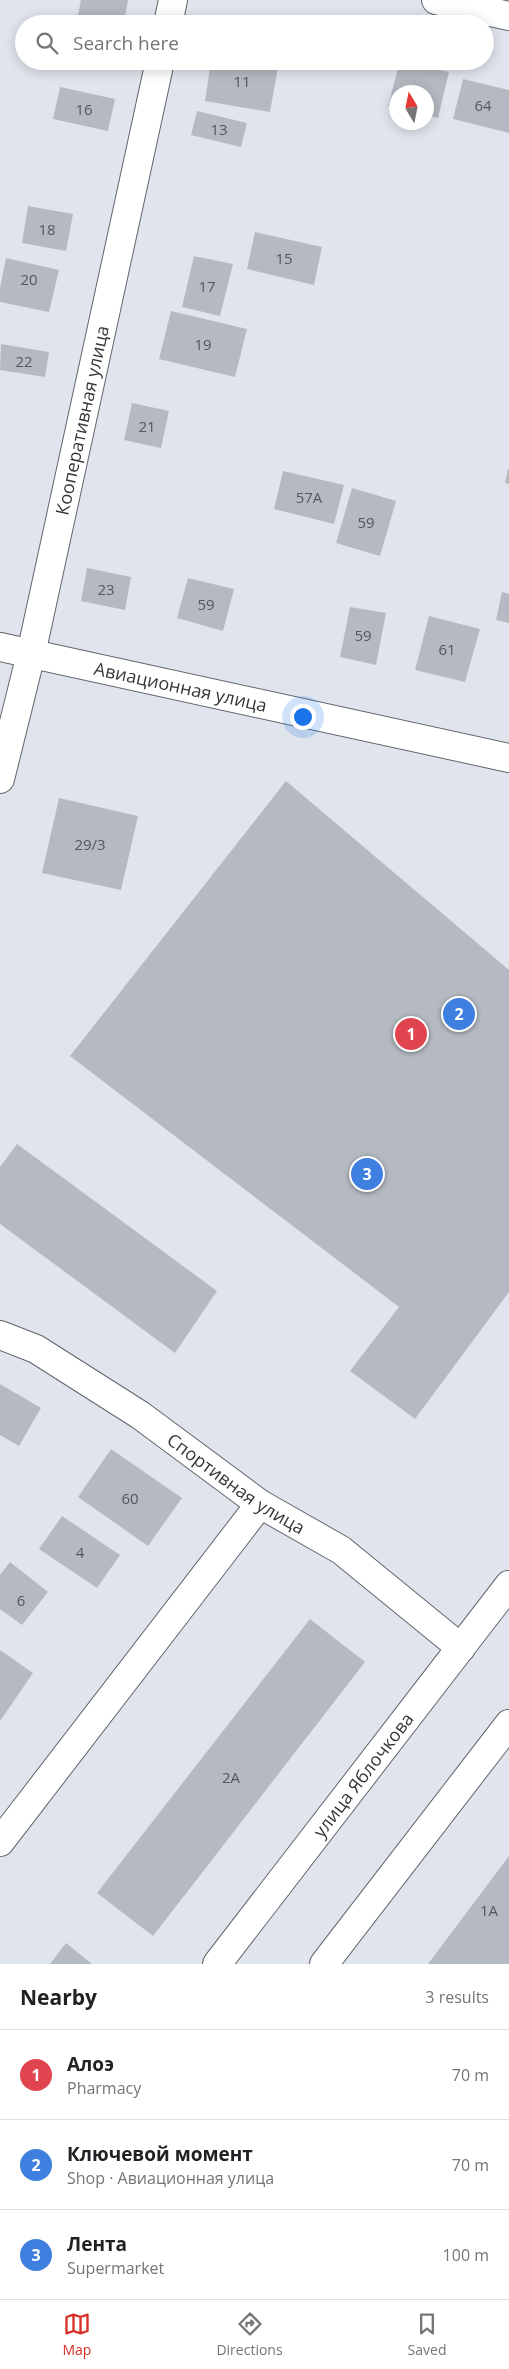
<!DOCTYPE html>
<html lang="en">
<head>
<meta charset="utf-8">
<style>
  :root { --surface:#fff; --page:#f2f2f2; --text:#202124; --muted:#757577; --line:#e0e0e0; --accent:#d93025 }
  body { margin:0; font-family:"Open Sans",sans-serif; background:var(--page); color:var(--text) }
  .compass { position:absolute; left:389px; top:85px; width:45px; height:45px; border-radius:50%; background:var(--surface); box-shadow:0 2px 12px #0003; rotate:350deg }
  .you { position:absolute; left:302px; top:716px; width:18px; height:18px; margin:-12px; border:4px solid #fff; border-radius:50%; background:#1a73e8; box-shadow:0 0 0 8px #1a73e833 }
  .badge { display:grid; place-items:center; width:32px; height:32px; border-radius:50%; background:var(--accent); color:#fff; font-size:16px; font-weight:700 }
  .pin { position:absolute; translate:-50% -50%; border:2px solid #fff; box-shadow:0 1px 5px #0006 }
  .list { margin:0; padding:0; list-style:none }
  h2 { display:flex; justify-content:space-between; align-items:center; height:65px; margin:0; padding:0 20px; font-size:21px }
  h2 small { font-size:16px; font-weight:400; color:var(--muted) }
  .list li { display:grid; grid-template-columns:32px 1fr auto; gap:15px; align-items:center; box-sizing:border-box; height:90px; padding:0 20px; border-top:1px solid var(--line) }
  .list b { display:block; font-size:19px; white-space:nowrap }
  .list p { margin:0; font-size:16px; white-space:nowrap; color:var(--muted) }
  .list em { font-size:16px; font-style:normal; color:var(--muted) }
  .icon { flex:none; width:28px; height:28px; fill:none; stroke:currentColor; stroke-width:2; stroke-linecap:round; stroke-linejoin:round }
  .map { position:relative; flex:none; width:509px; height:1964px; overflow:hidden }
  .search { position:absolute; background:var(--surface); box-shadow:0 2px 12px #0003; left:15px; right:15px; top:15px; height:55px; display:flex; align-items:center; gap:12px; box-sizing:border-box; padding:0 18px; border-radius:28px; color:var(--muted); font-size:19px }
  .sheet { height:335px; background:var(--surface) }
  nav { display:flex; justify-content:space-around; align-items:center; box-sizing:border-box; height:70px; border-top:1px solid var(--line); background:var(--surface); font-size:14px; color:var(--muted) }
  nav a { display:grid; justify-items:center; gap:2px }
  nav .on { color:var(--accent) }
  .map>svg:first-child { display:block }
  .building { fill:#b5bac2 }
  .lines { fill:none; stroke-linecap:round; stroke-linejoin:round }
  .minor-casing { stroke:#61656c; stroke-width:30 }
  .secondary-casing { stroke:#61656c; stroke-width:30 }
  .primary-casing { stroke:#61656c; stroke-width:30 }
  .minor { stroke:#fff; stroke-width:28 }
  .secondary { stroke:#fff; stroke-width:28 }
  .primary { stroke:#fff; stroke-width:28 }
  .labels { text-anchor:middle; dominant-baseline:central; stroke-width:4.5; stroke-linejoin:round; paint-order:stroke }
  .number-label { font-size:15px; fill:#54575b }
  .street-label { font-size:18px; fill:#343639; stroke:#e0e5ed }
</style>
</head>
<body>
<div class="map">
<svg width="509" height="1964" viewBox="0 0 509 1964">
  <rect width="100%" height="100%" fill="#e0e5ed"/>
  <path class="building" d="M81,0H128L124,23L78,15Z
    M219,18L250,23V24H218Z
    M211,61H279L270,112L205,101Z
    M400,61L449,72L438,118L426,115V92H396V108L388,106Z
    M463,79L509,90V133L453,119Z
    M60,87L115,99L108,131L53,119Z
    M197,111L247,123L241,147L191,135Z
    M28,206L73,214L66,251L22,243Z
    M255,232L322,247L314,285L247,269Z
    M194,256L233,264L220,316L182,307Z
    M6,258L59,270L49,312L0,302V288Z
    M171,311L247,329L235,377L159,359Z
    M1,344L49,352L45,377L0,370Z
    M132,403L169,411L161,448L124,440Z
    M508,469H509V484L505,483Z
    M283,471L344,485L334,524L274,509Z
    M352,488L396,501L380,556L336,543Z
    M87,568L131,577L125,610L81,601Z
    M188,578L234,589L223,631L177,618Z
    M502,592L509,594V623L496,620Z
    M350,607L386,613L376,665L340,657Z
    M429,616L480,629L465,682L415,670Z
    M286,781L509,970V1292L415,1419L350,1371L399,1307L70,1056Z
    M59,798L138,816L121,890L42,873Z
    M17,1144L217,1291L175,1353L0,1224V1167Z
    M0,1384L41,1408L19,1446L0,1435Z
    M111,1449L182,1498L148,1546L78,1497Z
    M62,1516L120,1555L97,1588L39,1549Z
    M10,1562L48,1592L22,1625L0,1609V1575Z
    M310,1619L365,1662L153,1936L97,1893Z
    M0,1650L33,1673L0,1721Z
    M509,1856V1964H428Z
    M66,1943L92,1964H50Z"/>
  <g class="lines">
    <g class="minor-casing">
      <g id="minor">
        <path d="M436,0L509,16"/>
        <path d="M168,24L173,0"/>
        <path id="s1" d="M0,779L31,654L160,61"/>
        <path id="s2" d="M0,1335L36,1349L140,1415L260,1504L341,1550L461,1648"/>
        <path d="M0,1842L260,1504"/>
      </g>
    </g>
    <g class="secondary-casing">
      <g id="secondary">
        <path id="s3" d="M0,647L509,758"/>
      </g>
    </g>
    <g class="primary-casing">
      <g id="primary">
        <path id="s4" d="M217,1964L509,1585"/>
        <path d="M324,1964L509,1724"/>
      </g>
    </g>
    <use href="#minor" class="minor"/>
    <use href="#secondary" class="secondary"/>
    <use href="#primary" class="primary"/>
  </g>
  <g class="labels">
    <g class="number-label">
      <text x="242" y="81">11</text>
      <text x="483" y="105">64</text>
      <text x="84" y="109">16</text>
      <text x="219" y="129">13</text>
      <text x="47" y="229">18</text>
      <text x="284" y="258">15</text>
      <text x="29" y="279">20</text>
      <text x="207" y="286">17</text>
      <text x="203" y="344">19</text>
      <text x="24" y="361">22</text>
      <text x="147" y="426">21</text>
      <text x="309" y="497">57А</text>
      <text x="366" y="522">59</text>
      <text x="106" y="589">23</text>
      <text x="206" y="604">59</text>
      <text x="363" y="635">59</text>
      <text x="447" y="649">61</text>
      <text x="90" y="844">29/3</text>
      <text x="130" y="1498">60</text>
      <text x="80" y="1552">4</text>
      <text x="21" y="1600">6</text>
      <text x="231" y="1777">2А</text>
      <text x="489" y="1910">1А</text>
    </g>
    <g class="street-label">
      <text stroke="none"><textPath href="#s1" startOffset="368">Кооперативная улица</textPath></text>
      <text stroke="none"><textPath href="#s3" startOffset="185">Авиационная улица</textPath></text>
      <text stroke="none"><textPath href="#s2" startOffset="280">Спортивная улица</textPath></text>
      <text stroke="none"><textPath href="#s4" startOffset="239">улица Яблочкова</textPath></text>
    </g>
  </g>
</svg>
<svg class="compass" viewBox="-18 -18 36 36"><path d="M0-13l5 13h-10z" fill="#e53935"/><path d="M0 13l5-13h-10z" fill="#757577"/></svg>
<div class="you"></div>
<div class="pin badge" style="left:411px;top:1034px;background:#e0444e">1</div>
<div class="pin badge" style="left:459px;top:1014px;background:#3f7fe0">2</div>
<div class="pin badge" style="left:367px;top:1174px;background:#3f7fe0">3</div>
<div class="search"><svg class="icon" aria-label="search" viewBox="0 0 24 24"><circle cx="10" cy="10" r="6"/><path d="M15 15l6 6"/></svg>Search here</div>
</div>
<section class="sheet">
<h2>Nearby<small>3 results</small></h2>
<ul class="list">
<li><span class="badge" style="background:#e0444e">1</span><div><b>Алоэ</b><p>Pharmacy</p></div><em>70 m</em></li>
<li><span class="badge" style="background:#3f7fe0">2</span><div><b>Ключевой момент</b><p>Shop · Авиационная улица</p></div><em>70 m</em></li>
<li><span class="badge" style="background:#3f7fe0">3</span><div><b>Лента</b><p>Supermarket</p></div><em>100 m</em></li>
</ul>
</section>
<nav>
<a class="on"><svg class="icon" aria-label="map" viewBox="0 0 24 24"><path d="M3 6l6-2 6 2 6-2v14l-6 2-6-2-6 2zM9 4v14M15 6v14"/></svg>Map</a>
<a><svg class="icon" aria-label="directions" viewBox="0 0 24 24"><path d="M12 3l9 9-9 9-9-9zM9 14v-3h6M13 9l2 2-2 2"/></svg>Directions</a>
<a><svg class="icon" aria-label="saved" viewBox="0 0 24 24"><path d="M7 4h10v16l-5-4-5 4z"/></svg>Saved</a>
</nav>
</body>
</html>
